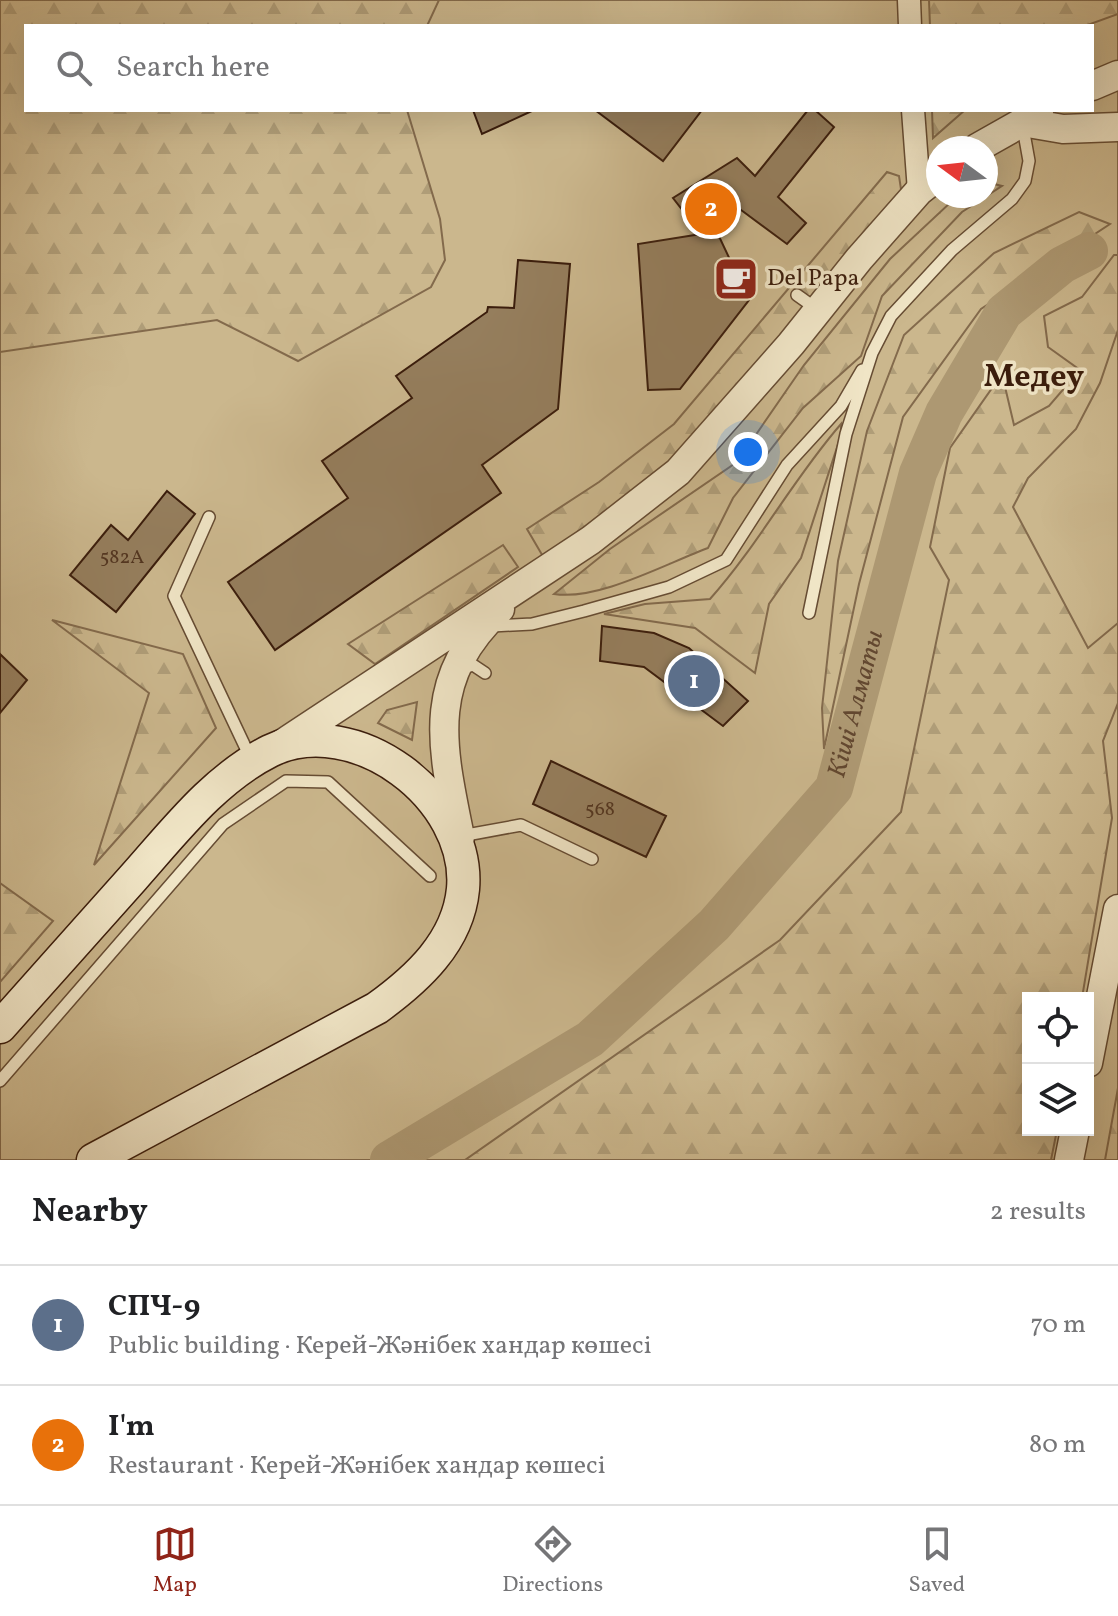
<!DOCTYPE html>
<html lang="en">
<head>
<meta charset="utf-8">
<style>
  :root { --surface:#fff; --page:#f6f6f6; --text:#202124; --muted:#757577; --line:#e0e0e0; --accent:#8f2418 }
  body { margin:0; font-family:Vollkorn,serif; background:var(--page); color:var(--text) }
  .controls { position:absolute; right:24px; bottom:24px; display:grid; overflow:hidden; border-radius:0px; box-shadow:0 8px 32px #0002 }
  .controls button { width:72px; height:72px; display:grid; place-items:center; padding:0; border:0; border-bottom:2px solid var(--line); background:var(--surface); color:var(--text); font:40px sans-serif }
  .compass { position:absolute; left:926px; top:136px; width:72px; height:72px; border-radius:50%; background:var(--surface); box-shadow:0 8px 32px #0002; rotate:285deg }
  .you { position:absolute; left:748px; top:452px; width:28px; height:28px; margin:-20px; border:6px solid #fff; border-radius:50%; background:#1a73e8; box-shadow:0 0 0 12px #1a73e833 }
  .badge { display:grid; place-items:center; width:52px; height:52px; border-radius:50%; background:var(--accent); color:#fff; font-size:26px; font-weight:700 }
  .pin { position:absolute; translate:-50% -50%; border:4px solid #fff; box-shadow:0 2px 8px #0006 }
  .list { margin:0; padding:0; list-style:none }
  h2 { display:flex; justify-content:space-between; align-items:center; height:104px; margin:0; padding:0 32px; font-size:34px }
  h2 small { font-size:26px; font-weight:400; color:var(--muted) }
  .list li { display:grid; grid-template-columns:52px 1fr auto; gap:24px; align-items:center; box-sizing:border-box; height:120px; padding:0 32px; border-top:2px solid var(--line) }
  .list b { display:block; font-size:30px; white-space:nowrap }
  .list p { margin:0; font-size:26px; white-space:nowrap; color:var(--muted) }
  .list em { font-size:26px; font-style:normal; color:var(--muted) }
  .icon { flex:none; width:44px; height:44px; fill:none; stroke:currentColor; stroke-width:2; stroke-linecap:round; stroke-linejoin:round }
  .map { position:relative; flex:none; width:1118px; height:1160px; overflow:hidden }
  .search { position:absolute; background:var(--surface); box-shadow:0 8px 32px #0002; left:24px; right:24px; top:24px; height:88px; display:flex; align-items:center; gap:20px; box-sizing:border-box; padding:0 28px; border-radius:0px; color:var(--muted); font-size:30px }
  .sheet { height:344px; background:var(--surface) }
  nav { display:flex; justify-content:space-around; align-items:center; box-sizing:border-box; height:112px; border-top:2px solid var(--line); background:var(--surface); font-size:22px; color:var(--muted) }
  nav a { display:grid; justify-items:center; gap:4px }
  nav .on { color:var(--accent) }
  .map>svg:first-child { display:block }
  .green { fill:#cbb78d; stroke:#836a4c; stroke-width:2; fill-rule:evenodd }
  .forest { fill:url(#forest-firs); stroke:#836a4c; stroke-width:2 }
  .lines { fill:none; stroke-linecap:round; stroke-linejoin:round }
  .river { stroke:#ad9872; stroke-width:38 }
  .building { fill:#957e5d; stroke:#3b1d0c; stroke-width:2 }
  .service-casing { stroke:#664c33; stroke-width:14 }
  .minor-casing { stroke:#664c33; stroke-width:25 }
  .tertiary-casing { stroke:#664c33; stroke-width:31 }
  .secondary-casing { stroke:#3b1d0c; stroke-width:35 }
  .service { stroke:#f0e5c6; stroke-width:11 }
  .minor { stroke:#f0e5c6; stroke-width:22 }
  .tertiary { stroke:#f0e5c6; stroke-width:28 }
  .secondary { stroke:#f0e5c6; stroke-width:32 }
  .labels { text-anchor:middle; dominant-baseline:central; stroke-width:7; stroke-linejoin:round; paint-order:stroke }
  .number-label { font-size:20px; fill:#523520 }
  .poi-label { font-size:24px; fill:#3b1d0c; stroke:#f0e5c6; text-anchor:start }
  .water-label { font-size:26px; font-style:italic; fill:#634830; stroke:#f0e5c6 }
  .district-label { font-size:32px; font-weight:bold; fill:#3b1d0c; stroke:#f0e5c6 }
</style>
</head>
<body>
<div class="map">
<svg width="1118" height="1160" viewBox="0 0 1118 1160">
  <defs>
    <pattern id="forest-firs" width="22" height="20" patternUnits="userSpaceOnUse" patternTransform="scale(2)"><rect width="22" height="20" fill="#cbb78d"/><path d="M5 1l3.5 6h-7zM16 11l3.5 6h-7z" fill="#af9d78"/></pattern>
  </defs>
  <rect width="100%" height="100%" fill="#e8d7a7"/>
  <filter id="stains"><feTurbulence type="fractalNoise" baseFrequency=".0025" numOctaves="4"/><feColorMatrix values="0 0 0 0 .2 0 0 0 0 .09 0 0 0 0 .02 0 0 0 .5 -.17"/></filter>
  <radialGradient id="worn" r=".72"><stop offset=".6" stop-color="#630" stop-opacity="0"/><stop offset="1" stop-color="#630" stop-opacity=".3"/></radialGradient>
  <path class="green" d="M0,0H1118V1160H0ZM26,26H1092V110H26ZM938,148H986V196H938ZM1028,998H1088V1130H1028Z"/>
  <path class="forest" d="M0,0H439L427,26H26V110H407L440,219L445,260L431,287L298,361L217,320L0,352Z
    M929,0H1118V14L1085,26H930Z
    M932,110H965L933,138Z
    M887,172L899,176L904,209L720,426L548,565L527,529L599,482L674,424Z
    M990,183L1002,186L962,212L882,296L861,356L803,408L733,498L708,548C665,564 598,601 554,594L610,549L737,462L804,365L890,259L952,201L962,196H986V185Z
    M1079,212L1110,224L981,309L903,417L859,584L824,749L822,708L838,561L867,431L904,335L994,253Z
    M1114,255H1118V330L1100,383L1076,429L1028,478L1013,507L1088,648L1118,623V703L1103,741L1112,818L1082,998H1028V1130H1057L1051,1160H465L780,940L901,812L949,580L930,547L950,448L1002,374L1014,425L1049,406L1080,370L1048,347L1044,316L1082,297Z
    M841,424V435L801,558L769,604L755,673L695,628L604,614L645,604L710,599C759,544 793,479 841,424Z
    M503,545L518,567L375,664L348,644Z
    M52,620L183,654L216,728L94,865L149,693Z
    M417,702L412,740L378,723L387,710Z
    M0,883L53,921L0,982Z
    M1118,1088V1160H1105Z"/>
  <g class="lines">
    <path class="river" id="s1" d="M389,1160L590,1039L714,925L834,788L918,473L944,413L1004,312L1062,265L1089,251"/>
  </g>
  <path class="building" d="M473,110H534L482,134Z
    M595,110H702L663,161Z
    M808,110H815L834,127L778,197L806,223L787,244L733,204L708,213L749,300L680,389L648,390L638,244L701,234L673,198L737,158L755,176Z
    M518,260L570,264L558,409L482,465L501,493L275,650L228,582L348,498L322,461L412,398L396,376L487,312L488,307L514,308Z
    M167,491L195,514L116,612L70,575L111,525L128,540Z
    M602,626L654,633L689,648L748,701L723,726L644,667L600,661Z
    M0,654L27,680L0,713Z
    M551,761L666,816L646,857L533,804Z"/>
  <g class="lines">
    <g class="service-casing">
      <path id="service" d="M797,295L818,310
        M209,517L174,596L250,757
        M809,613L846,434L872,353L891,316L952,250L1012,199L1025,181L1029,161L1022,122
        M492,626L532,624L584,611L669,587L726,560L787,465L841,406L862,370
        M460,669L473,665L485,673
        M461,836L521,825L592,859
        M0,1081L223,824L286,781L328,782L430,876"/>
    </g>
    <g class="minor-casing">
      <path id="minor" d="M909,0L910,26
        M913,110L919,191"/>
    </g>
    <g class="tertiary-casing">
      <path id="tertiary" d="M1092,86L1118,75
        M1022,122L1063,129L1118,127
        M977,148L1039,113
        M279,746L591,540L678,472L791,344L859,259L919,191L938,176
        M460,837C442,747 424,680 500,609
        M1088,1063L1118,909
        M1069,1160L1075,1130"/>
    </g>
    <g class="secondary-casing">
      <path id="secondary" d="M0,1027C44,977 89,928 133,878C174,832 214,779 270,751C355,710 471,798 463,889C458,942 417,979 377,1008L93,1160"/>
    </g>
    <use href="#service" class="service"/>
    <use href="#minor" class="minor"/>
    <use href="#tertiary" class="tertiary"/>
    <use href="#secondary" class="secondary"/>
  </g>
  <defs>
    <g id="cafe-square" transform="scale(2.3)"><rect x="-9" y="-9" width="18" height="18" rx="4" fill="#8f2418" stroke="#f0e5c6"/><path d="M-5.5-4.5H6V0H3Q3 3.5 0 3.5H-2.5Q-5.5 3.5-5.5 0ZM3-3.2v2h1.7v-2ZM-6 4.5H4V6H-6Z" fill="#fff"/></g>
  </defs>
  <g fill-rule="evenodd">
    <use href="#cafe-square" x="736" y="279"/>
  </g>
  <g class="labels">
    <g class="number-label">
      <text x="122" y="558">582А</text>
      <text x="600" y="810">568</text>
    </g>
    <g class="poi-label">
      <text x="767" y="279">Del Papa</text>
    </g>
    <g class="water-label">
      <text stroke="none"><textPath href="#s1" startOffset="672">Кіші Алматы</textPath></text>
    </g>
    <g class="district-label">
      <text x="1034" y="378">Медеу</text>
    </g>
  </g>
  <rect width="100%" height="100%" filter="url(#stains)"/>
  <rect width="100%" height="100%" fill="url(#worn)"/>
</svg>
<div class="controls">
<button><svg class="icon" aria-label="locate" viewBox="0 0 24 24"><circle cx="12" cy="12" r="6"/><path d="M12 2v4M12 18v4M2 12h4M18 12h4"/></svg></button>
<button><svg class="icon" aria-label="layers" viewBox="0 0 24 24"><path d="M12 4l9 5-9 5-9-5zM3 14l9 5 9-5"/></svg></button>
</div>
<svg class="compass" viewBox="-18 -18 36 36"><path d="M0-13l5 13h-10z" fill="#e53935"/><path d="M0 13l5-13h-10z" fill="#757577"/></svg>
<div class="you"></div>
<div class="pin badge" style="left:694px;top:681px;background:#5c6f8a">1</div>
<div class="pin badge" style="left:711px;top:209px;background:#e8710a">2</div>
<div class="search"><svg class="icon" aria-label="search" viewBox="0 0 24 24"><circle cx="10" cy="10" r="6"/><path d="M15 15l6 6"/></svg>Search here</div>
</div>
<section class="sheet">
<h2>Nearby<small>2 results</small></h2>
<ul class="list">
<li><span class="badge" style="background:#5c6f8a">1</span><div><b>СПЧ-9</b><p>Public building · Керей-Жәнібек хандар көшесі</p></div><em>70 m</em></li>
<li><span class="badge" style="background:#e8710a">2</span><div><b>I'm</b><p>Restaurant · Керей-Жәнібек хандар көшесі</p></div><em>80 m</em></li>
</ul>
</section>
<nav>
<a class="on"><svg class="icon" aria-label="map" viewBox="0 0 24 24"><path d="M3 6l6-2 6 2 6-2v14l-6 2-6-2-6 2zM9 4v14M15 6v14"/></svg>Map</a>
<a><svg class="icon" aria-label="directions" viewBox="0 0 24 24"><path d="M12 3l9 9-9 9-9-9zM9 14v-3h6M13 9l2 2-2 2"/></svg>Directions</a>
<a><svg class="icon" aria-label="saved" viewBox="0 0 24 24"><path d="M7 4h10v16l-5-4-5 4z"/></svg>Saved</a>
</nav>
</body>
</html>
